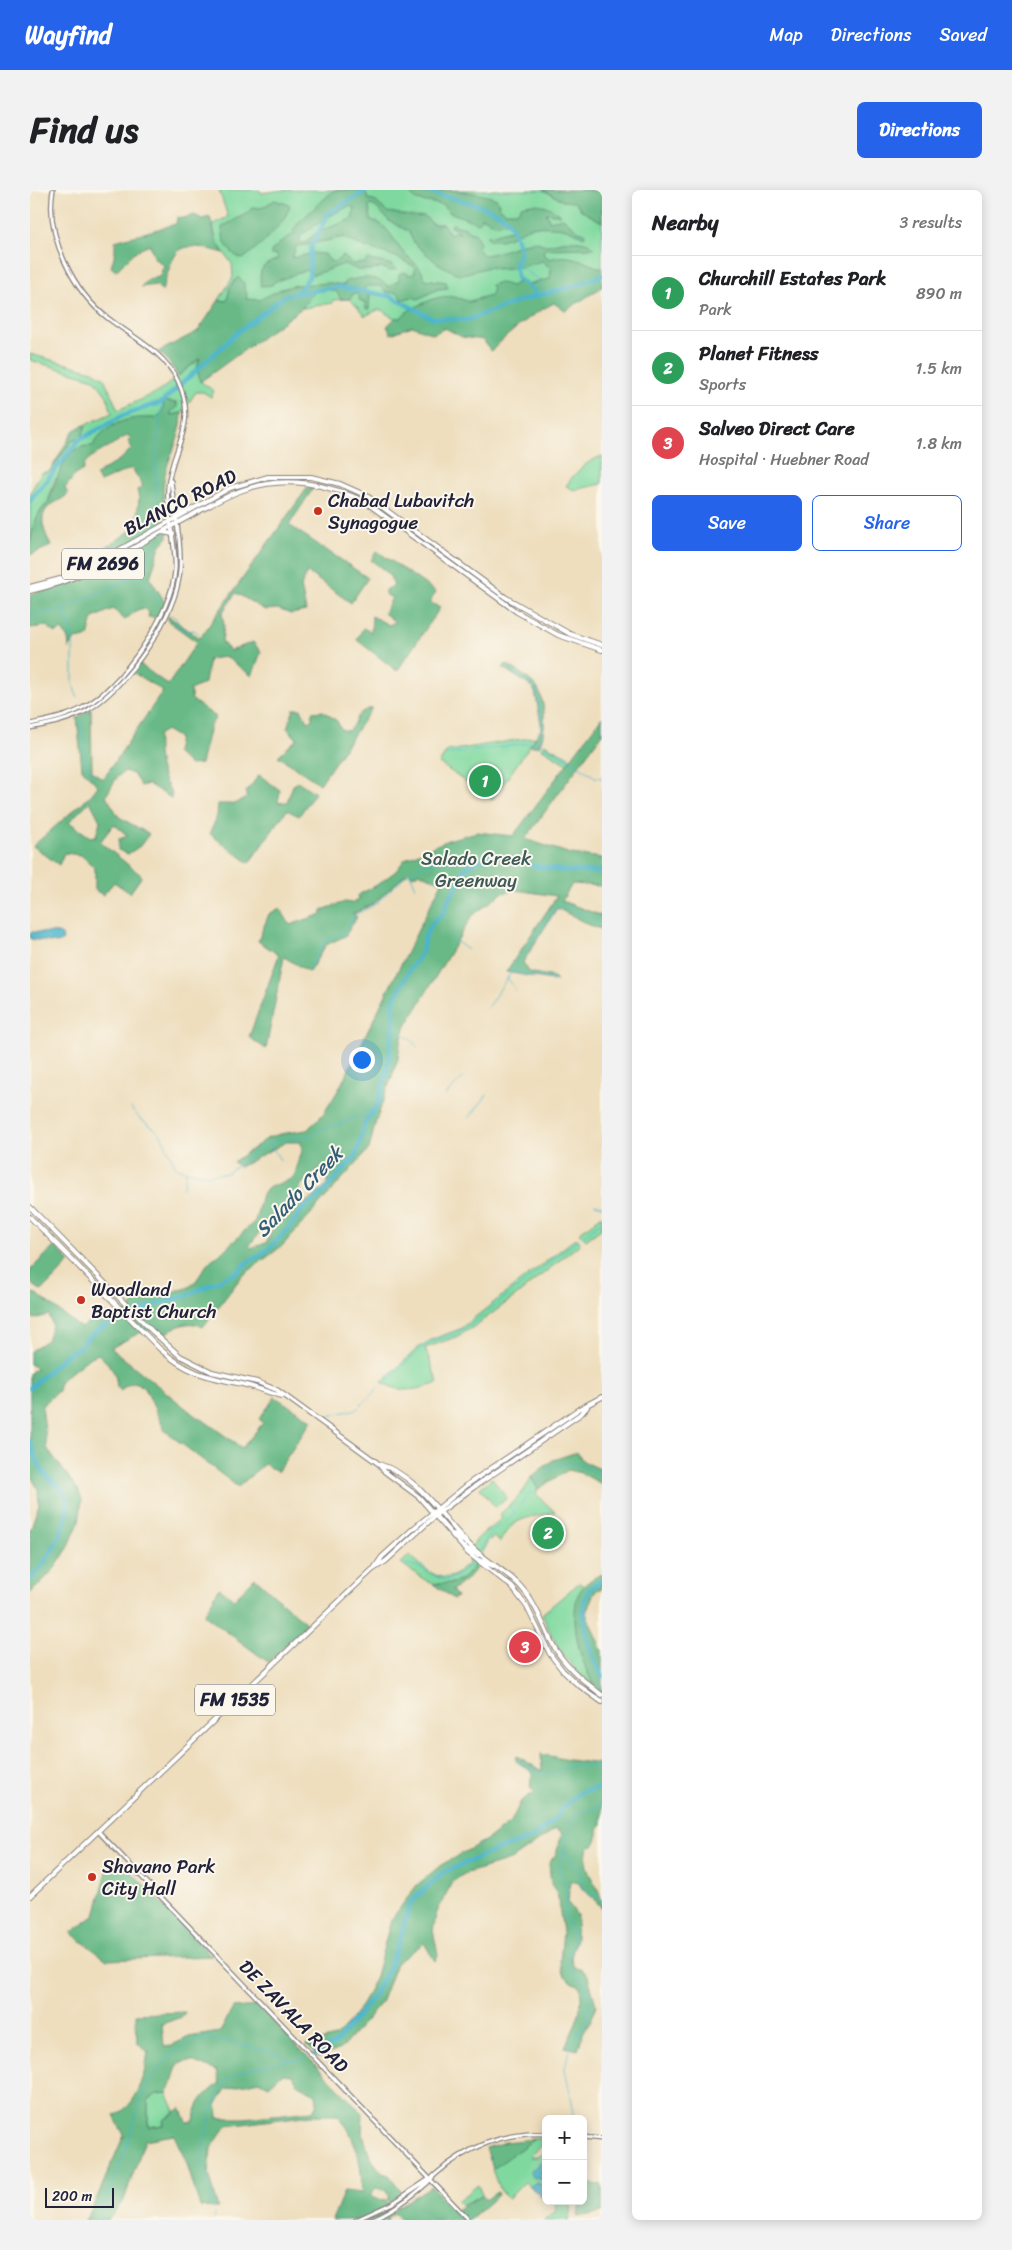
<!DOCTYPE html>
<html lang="en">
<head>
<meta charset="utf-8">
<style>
  :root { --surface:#fff; --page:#f2f2f2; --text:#202124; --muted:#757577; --line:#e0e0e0; --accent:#2563eb }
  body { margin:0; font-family:Sriracha,sans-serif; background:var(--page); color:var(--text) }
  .controls { position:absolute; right:15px; bottom:15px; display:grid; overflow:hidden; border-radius:8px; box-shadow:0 2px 12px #0003 }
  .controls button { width:45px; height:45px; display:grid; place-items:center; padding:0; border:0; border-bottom:1px solid var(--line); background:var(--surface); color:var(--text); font:25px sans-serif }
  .scale { position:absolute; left:15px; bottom:12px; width:69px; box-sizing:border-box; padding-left:5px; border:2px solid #22223b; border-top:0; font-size:14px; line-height:18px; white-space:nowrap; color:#22223b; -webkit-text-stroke:4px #fbf7ec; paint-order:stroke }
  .you { position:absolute; left:331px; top:869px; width:18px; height:18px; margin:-12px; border:4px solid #fff; border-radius:50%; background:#1a73e8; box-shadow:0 0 0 8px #1a73e833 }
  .badge { display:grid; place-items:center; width:32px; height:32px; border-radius:50%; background:var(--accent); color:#fff; font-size:16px; font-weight:700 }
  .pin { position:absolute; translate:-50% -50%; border:2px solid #fff; box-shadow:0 1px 5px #0006 }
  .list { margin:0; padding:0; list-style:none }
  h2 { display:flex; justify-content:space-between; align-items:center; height:65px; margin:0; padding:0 20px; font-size:21px }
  h2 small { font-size:16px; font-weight:400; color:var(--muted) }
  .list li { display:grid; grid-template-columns:32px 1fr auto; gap:15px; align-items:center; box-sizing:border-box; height:75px; padding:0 20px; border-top:1px solid var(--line) }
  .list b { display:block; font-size:19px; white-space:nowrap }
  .list p { margin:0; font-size:16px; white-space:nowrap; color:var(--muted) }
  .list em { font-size:16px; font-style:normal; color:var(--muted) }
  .actions { display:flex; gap:10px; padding:15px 20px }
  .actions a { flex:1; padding:11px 0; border:1px solid var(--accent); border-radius:8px; text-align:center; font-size:18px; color:var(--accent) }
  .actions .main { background:var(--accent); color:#fff }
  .map { position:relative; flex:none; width:572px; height:2030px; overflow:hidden; border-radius:8px }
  header { display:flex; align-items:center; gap:30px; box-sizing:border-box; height:70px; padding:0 25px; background:var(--accent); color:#fff }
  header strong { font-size:24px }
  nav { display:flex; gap:28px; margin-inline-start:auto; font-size:18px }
  .intro { display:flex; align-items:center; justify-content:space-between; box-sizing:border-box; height:120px; padding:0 30px }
  h1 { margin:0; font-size:35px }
  .button { padding:12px 22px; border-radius:8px; background:var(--accent); color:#fff; font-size:18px; font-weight:700 }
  main { display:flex; gap:30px; padding:0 30px }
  aside { flex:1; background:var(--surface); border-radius:8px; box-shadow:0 2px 12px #0003 }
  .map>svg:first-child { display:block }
  .green { fill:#7fd99f; stroke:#507e6d }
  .forest { fill:#67b986; stroke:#446e60; fill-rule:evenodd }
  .water { fill:#4cb5cb; stroke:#376c83 }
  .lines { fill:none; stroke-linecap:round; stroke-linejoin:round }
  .stream { stroke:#4cb5cb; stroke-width:1 }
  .river { stroke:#4cb5cb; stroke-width:4.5 }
  .secondary-casing { stroke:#88807c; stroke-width:5.5 }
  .primary-casing { stroke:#88807c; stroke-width:6 }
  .secondary { stroke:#fff; stroke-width:3 }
  .primary { stroke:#fff; stroke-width:4 }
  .poi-dot { fill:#c8321e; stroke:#fbf7ec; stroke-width:2 }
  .labels { text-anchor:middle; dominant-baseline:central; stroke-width:4; stroke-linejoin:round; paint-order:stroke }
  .shield { fill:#fbf7ec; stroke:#636270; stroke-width:1 }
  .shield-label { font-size:18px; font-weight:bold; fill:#22223b }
  .poi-label { font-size:19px; fill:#22223b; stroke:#fbf7ec; text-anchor:start }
  .street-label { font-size:19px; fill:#22223b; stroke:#fbf7ec }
  .park-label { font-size:19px; fill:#3e5959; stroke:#fbf7ec }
  .water-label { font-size:20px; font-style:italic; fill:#335d75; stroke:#fbf7ec }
</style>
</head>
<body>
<header>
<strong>Wayfind</strong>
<nav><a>Map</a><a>Directions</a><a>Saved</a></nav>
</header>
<div class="intro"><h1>Find us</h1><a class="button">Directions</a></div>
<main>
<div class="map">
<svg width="572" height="2030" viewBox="0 0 572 2030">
  <rect width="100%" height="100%" fill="#fbf7ec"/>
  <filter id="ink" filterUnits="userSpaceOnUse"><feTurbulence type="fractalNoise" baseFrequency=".02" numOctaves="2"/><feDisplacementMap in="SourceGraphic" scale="10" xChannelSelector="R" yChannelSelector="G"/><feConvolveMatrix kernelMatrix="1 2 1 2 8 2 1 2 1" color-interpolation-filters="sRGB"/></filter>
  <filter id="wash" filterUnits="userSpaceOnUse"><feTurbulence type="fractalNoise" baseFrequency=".0096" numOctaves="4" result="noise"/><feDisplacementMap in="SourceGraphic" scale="20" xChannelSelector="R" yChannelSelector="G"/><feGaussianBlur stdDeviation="1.12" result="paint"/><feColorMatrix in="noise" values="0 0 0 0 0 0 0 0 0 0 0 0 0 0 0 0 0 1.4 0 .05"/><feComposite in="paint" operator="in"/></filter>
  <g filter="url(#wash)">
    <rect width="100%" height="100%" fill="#eedebe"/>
    <path class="green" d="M189,0H230L231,3L253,0H572V79L505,92L381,128C376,128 369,129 365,128C347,121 357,115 335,126L320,109L303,110V113L268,119L219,118L200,98L197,111L189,110L203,87L202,74L186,51L183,34L198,27Z
      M0,164L63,181L74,188L88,220L128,202L171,168L170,191L184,201L181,207L173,202H166L152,223L141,225V221H133L126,228L97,230L63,257L54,256L25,290L18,312L9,323L0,351V304L11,283L20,281L42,251L51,248L57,234L82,223L77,206L64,189L0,170Z
      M572,266V294L544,300L536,296C545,282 557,271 572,266Z
      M506,547L462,610L409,573L417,561Z
      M514,554L541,568L537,574L511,558Z
      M572,1025V1038L556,1050L549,1043Z
      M546,1048L551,1053L487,1105L445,1136L426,1147L395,1158L408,1193C389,1200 370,1204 352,1192L389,1157L403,1149L430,1139Z
      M501,1287L508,1299L506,1304L525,1322C501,1328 483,1325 470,1352L464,1347L458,1351C445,1374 436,1399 404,1394C397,1393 378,1378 371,1373L380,1365C389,1374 408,1393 423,1386C428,1383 434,1377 439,1373C436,1352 456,1342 470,1330L472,1328L470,1324C483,1312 495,1303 501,1287Z
      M462,1288L477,1308L465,1317L450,1298Z
      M549,1393L554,1396C536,1427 549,1466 564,1496C539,1477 524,1454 512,1424Z
      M137,1903L145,1921L133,1931L134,1935L118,1937V1909L127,1904Z
      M516,1948V1951L499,1967H507L516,1961V2011L495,1992L478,2009L470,2001L462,1979L504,1949Z
      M448,1995L452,2005L431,2015L427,2011Z
      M541,2011L539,2030H514L526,2021L525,2012Z"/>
    <path class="forest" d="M304,0H335L338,9L344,10L357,22C370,23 381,28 394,26L403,34H413L420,44L424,42L430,43L421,37L422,34L435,38L439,42L445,43L450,53L448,58L453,65C465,64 476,60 489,55C494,53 499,54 505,51C508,52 514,55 517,55C529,53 554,45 564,58L516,59L513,61L514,65L520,69C539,62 554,72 572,79V97L535,121L524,113C500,125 480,142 461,161L453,150L432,147L415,138L403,144L382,136L361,144L357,136L365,128H371C378,119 384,118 394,113C411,105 421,104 439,112L460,106L463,99L461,95C468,92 473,93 481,96L491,91L500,94L520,89L521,78L512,71L492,77L467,79L459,77L429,85L407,73L384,53L378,41L359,31L347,18L341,15L339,17L341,30C360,34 363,53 376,65C385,73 391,77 395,89L416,92L418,98L408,99L388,109L382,107L372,110L368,103L356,102L351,96H336L333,102L340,104L339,119H336L335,113L329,110V105L324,103L320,109H311L306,101L287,99L272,118L170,192L167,177L170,168L148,186L136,168L128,162L168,141L189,110L197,111L200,97L208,87L214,93V97L217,104L216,109L229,110L251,99L266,95L300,93L314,95L316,91C332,87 346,85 359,97L369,90V84L373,82L381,85L385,83L384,76C377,74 373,70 366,67C349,60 330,58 314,47L271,56L267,55L262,68L283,63L295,64C301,75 306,73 313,65L322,74L335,73L338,69L362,75L367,79L359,81L352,77L342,80H328L314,74L283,85L277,80L244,92L242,95L231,96C228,78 233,75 248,69L246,64L241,65V61L256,48L265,44L263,41L269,32ZM319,16L325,18L322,29L288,42L274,53L270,52V46L298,27Z
      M390,0C415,0 443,0 467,9L470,18L476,22H487L491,16C506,12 518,14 530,25L516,23L520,31L533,28L548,41L555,43V46L554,47C547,44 539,39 532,38C528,37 503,36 500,37C487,42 476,53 460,50L457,46C467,45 474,40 484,40L481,33L465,34L451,27V31L448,33L419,22L413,15L386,10L379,3L384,1L399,4Z
      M513,0H572V32L552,21L545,12L533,11Z
      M245,10L260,15C255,35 229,56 213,69C199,65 192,50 192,37L219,22L222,17L231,18Z
      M164,25L172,29L180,27L186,51L194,63C145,49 146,57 132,101L126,95L111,97L118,89L129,87L134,75L125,69L120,55L106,61L86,81L81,77L85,63V51L146,34L147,27L154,28Z
      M134,211L147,213V218L141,221V225L152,223C152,249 138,265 134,289C131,308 137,329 138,347L130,356L120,388L135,412L129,427H118L119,422L114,418L107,420L95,430L83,419L63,428L58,447L45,449L39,459L38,449L32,440L26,443L16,436L0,438V404L31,396L69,380V362L106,337L109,308L107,300L113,296L102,278L70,292L66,285L92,268L102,258L98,251L101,249L98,245L60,268L55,273L53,280L46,284L35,298L38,304C33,309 27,311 21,315C6,326 15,342 21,356L0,365C0,351 2,337 9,324C11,320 16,316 18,312C26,295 29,277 41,263C47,257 55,256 63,256C67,244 84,233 97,230C106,227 117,228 126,228L133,221Z
      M57,234L51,248L42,251L20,281L44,240Z
      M278,297H284L259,335L338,388L321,413L277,382L271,396L276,421L261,424L248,419L235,420L206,403L192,423L194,435L192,452L200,461L223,452L231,462L222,486L196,467L179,469L175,493L160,500L162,510L186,527L180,536L171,574L160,575L146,563L149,548L136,540L128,545C127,567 129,585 142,603L141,608L118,594L111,596L103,584L95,581L87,587L76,606L89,627L119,644L110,656L98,664L88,660L89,649L98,646L84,634L70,652L112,686L100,703L84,692L73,705L65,700V678L51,665L34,663L29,675L3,656L61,605L68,596L52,579L47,528L61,519L62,581L73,589L133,501L102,482L108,473L138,495L167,452L138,431V426L170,448ZM60,611L70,631L66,646L60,647L39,632Z
      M347,361L406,402L400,412L410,418L367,481L327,450L333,438L341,442L342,426L359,435L365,432L354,423L362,408L355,404V400L364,396L359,384L341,370Z
      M476,474C486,480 497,487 505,495C516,507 517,542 509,556H500L511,539V533L505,502L502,497L473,478Z
      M342,518L290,594L248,566L267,549L257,538L264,519H271L278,532L282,530V522L293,521L307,531L311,539L317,541C328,536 321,523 342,518Z
      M572,527V544L495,649L541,664L572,668V696L542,694L532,711L572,726V739L563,737L527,718L493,772L499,782L524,787L527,791L476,782L527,706L486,700L472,703L442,726L376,836L370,854L368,869L346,931L339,959L253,1055L212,1086L173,1137C157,1128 144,1139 130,1146L123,1140L109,1143L81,1158L168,1228L169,1227L212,1258L233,1233L229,1229L245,1207L282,1230L247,1282L234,1274L208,1297L135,1241L115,1198L105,1192L95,1196L91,1201L87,1197C86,1181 80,1175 68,1164L59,1168L30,1191L28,1201L12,1216L17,1258L48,1300L52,1310L49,1332L38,1358L25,1378L0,1404V1341L9,1314L8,1299L0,1284V1184L2,1181L7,1179L0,1174V1161L17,1150L22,1135L19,1125L4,1129L0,1123V1105L4,1103L8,1105L51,1138C58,1130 67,1130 75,1123L78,1125L90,1122L92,1125L116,1102C126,1101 152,1102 159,1097C171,1090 174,1071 188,1066L225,1031L232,1004L242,995L251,994L264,987L272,961L271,952H256L210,977L203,972L238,948L250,944L277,940L294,923L309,899L412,692L389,683L382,686L379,681L344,713L323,724L327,727L315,746L296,755L279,782L254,767L236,859L219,847L249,765L228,751L239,724L250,718L260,735L292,724V720L315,712L322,713L329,709L328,705L347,695L366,681L375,669L418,650L447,642L483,646ZM293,975L297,976L298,994L281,1009L266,1019L256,1022L242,1040L236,1053L221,1058L219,1056L231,1040L270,1001L271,995Z
      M229,585L250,600L248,613L257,612L263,595L269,592L285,603L269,626L257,620L219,673L180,644L187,626L188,614H204L217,608L216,602Z
      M25,1056L40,1072L12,1101L0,1093V1080Z
      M547,1262L553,1271L572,1280V1294L551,1283L538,1280L508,1299L501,1287L523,1270Z
      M445,1373L448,1375C441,1387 434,1392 422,1400L427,1407L424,1409L403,1394C429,1392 429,1397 445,1373Z
      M572,1384V1398L565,1401L556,1423L572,1461V1502C552,1487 540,1432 547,1408C551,1395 561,1389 572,1384Z
      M225,1388L277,1434L238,1472L174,1425L189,1398L204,1409Z
      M511,1564L538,1570L572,1574V1635L568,1639V1645L564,1656L558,1657C550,1688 572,1690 572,1719C566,1708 553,1704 549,1693L540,1691L538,1713L547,1725L546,1748L541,1768L543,1776L552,1779L558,1786L566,1815L561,1831L553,1843L548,1860L535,1857C545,1836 554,1820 550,1796L541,1792L533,1784L530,1772L533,1742L527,1703L521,1694L519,1673L526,1664L532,1643L525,1639L483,1669L434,1684L422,1692L407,1722L403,1740L408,1765L405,1771L394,1753L366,1773L351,1813L311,1859L289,1867L276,1855L305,1847L318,1834L333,1813L346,1786L361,1730L387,1695L411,1675L458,1649L481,1632L491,1611L505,1602L500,1598L502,1582L486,1571L487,1566L512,1581Z
      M91,1671L182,1766L77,1770L41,1743L65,1725L78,1678Z
      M228,1816L333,1923L332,1941L340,1967L352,1983L359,1985L372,2002L360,2013L357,2009L360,2007L355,2000L345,1998L340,2006L352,2011L355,2010L362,2021L401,1996L424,2021L452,2005L457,2009L467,2002L468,2005L439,2030H372L364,2023L357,2028L358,2030H302L314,2001L331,2003C334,1978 325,1944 308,1925H281L197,1936L181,1958L179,1983L188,2018L170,2017L156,1971L144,1945L115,1950L94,2010L78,2030H55L63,2017L94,1945L84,1926C109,1914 114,1888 118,1862L107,1852L106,1824L155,1822L154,1826L132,1834L134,1856L142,1855L159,1847L190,1842L203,1818ZM162,1871L187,1881L190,1894C174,1903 166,1913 164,1931L157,1932L151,1918L133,1931L134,1935L118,1937V1910L127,1904L137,1903C144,1893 143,1882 150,1872ZM252,1884L263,1885L268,1895L286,1904L287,1913L283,1921L214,1928H188L187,1913L196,1899L229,1891L239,1896Z
      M504,1949L463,1979L456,1958L475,1952Z
      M553,1993L572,1995V2022L548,2027L550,2011H553Z"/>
    <path class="water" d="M2,742L28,743L32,745L33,750L27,753L1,749L0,744Z
      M516,1967V1991L502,1987L500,1982Z
      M506,1992L516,1998V2010L500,1997Z"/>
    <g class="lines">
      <path class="stream" d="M487,75L506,88L515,104
        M126,333V262L132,212
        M105,387L115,392L129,413
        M35,419L43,452V494L47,507
        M0,425L34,419L103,387L122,361L126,351
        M141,425L147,429L149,436L156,441L164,440L169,444
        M475,476L506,499L512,532L509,554
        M51,530L56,576L64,585
        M415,565L506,552L542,571L565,587L572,588
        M380,683L386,698
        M420,747L438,760
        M279,779L294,751L312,744L326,724L344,715L375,686L393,674L414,671L444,672
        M482,782L523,789L522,792
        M477,787L486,801
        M457,818L527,716L530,715L572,732
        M363,841C372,843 382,848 387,857
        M415,906L433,888
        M101,918L109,928L125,939L131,945L146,977L151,980L178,985L197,983L235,955L249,950L282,945L298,936L308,935L345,919
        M439,928L457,905
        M240,954L250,970
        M153,998L156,982
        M565,1014L572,1016
        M552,1047L572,1031
        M354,1194L390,1159L401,1152L423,1145L442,1134L549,1049
        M298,1226L327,1219L348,1198
        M506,1295C523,1266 548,1269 572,1286
        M479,1316L484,1323
        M489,1317L502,1301
        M476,1332L485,1322
        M450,1360L462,1341L470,1335
        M375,1374C412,1378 406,1409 444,1371
        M487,1571L516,1586L543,1575L572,1577
        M534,1661L551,1682L552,1697L572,1710
        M181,1923C185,1913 190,1895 199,1888C213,1879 244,1873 261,1870
        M180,1926L171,1971L184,2019
        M543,1929L542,1912L535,1879L539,1858L557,1830L560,1812L553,1790L541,1780L538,1773L544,1748L535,1725L537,1698L529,1679L543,1628L547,1624L572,1615
        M525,2011L529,2016
        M66,2030L70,2025L92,1970L115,1898L137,1868L161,1851L182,1848L236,1860L261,1870H270L278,1866
        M184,2030L185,2024"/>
      <path class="river" d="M392,0C414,8 463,14 477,30C485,39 488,52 491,63L485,73L487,88L500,97L507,106
        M267,103L279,87L281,57L298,24L337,0
        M0,311L49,250L94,225L132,212L208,142L256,105L309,97L360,106L402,128L437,130L489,111L547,95L572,85
        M0,1198L36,1165L52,1155L56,1149L71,1138L128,1114L158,1105L207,1082L219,1071L231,1065L247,1051L262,1034L272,1020L287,1009L326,966L335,933L348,914L357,882L364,828L363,813L378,783L392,762L395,746L402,733L414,723L418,710L431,690L433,680L444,672L463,665L506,676L534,681L572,682
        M0,1251C3,1264 11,1280 20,1290C24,1294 31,1297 34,1302C47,1326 17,1373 0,1389
        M572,1391C538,1402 560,1464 572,1486
        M285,1864L305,1854L339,1812L358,1780L371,1746L380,1713L412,1683L466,1660L502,1648L525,1629L536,1614L551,1602L572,1597"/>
    </g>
  </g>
  <g filter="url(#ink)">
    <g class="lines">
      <g class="secondary-casing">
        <path id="secondary" d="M0,534C19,530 37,527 54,517C92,496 142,424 145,380C147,352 135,324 138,297C141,257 169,237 148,191C134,162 104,148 79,129C43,102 15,45 23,0
          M0,538C20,534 40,530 58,520C97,496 146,427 150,381C152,352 144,320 141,291
          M68,1641L439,2030
          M553,1947L572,1949
          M326,2030L363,2013L399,1989
          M340,2030C357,2024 382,2007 395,1995C399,1992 402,1987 406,1984C435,1958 476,1941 516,1944"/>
      </g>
      <g class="primary-casing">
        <path id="primary" d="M144,319L147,322L154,323
          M132,342L143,344
          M0,397L34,388L53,380L200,298L238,287H281L310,294L337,306L475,407L540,444L572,455
          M0,401C59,389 109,353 162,325C179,316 195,306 213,300C255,285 300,293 338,314L487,422L528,445L572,460
          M0,1017L122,1141L150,1166L182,1182L227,1192L247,1200L349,1274L354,1281L389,1307L438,1363L482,1397L497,1417L520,1464L533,1481L547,1494L572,1512
          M0,1027L129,1158C156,1183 177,1187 212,1194C226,1197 239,1203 252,1206
          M349,1274C393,1288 412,1331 444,1359C461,1375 482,1384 496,1403C510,1421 515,1442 526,1460C538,1479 555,1492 572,1505
          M424,1344L437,1354
          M434,1357L448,1365
          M447,1369L463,1376
          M345,1377L352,1367L385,1337L441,1292L549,1219L572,1207
          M0,1706L342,1380L356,1371L406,1325L444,1297L552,1223L557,1217"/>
      </g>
      <use href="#secondary" class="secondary"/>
      <use href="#primary" class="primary"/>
    </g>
  </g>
  <g class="poi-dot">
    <circle cx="288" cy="321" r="5"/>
    <circle cx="51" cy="1110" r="5"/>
    <circle cx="62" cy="1687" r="5"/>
  </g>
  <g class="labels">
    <g class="shield">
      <rect x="32" y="358.5" width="82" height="31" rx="4"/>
      <rect x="165" y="1494.5" width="80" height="31" rx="4"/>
    </g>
    <g class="shield-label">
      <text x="73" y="374">FM 2696</text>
      <text x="205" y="1510">FM 1535</text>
    </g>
    <g class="poi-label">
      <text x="298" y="310">Chabad Lubavitch<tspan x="298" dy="22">Synagogue</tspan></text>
      <text x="61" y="1099">Woodland<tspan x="61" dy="22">Baptist Church</tspan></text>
      <text x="72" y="1676">Shavano Park<tspan x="72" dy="22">City Hall</tspan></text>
    </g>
    <g class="street-label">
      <text transform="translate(150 312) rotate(-27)">BLANCO ROAD</text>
      <text transform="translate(264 1826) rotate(46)">DE ZAVALA ROAD</text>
    </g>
    <g class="park-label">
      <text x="446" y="668">Salado Creek<tspan x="446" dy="22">Greenway</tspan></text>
    </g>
    <g class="water-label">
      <text transform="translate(269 1002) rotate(-46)">Salado Creek</text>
    </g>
  </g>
</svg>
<div class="controls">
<button>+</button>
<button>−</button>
</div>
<div class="scale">200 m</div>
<div class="you"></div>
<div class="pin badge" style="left:455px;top:591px;background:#2e9e5b">1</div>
<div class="pin badge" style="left:518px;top:1343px;background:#2e9e5b">2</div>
<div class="pin badge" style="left:495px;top:1457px;background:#e0444e">3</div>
</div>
<aside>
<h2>Nearby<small>3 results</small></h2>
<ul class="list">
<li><span class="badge" style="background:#2e9e5b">1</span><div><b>Churchill Estates Park</b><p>Park</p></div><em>890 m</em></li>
<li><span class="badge" style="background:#2e9e5b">2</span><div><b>Planet Fitness</b><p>Sports</p></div><em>1.5 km</em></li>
<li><span class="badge" style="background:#e0444e">3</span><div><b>Salveo Direct Care</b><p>Hospital · Huebner Road</p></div><em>1.8 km</em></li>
</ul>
<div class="actions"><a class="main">Save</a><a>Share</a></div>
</aside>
</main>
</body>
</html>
